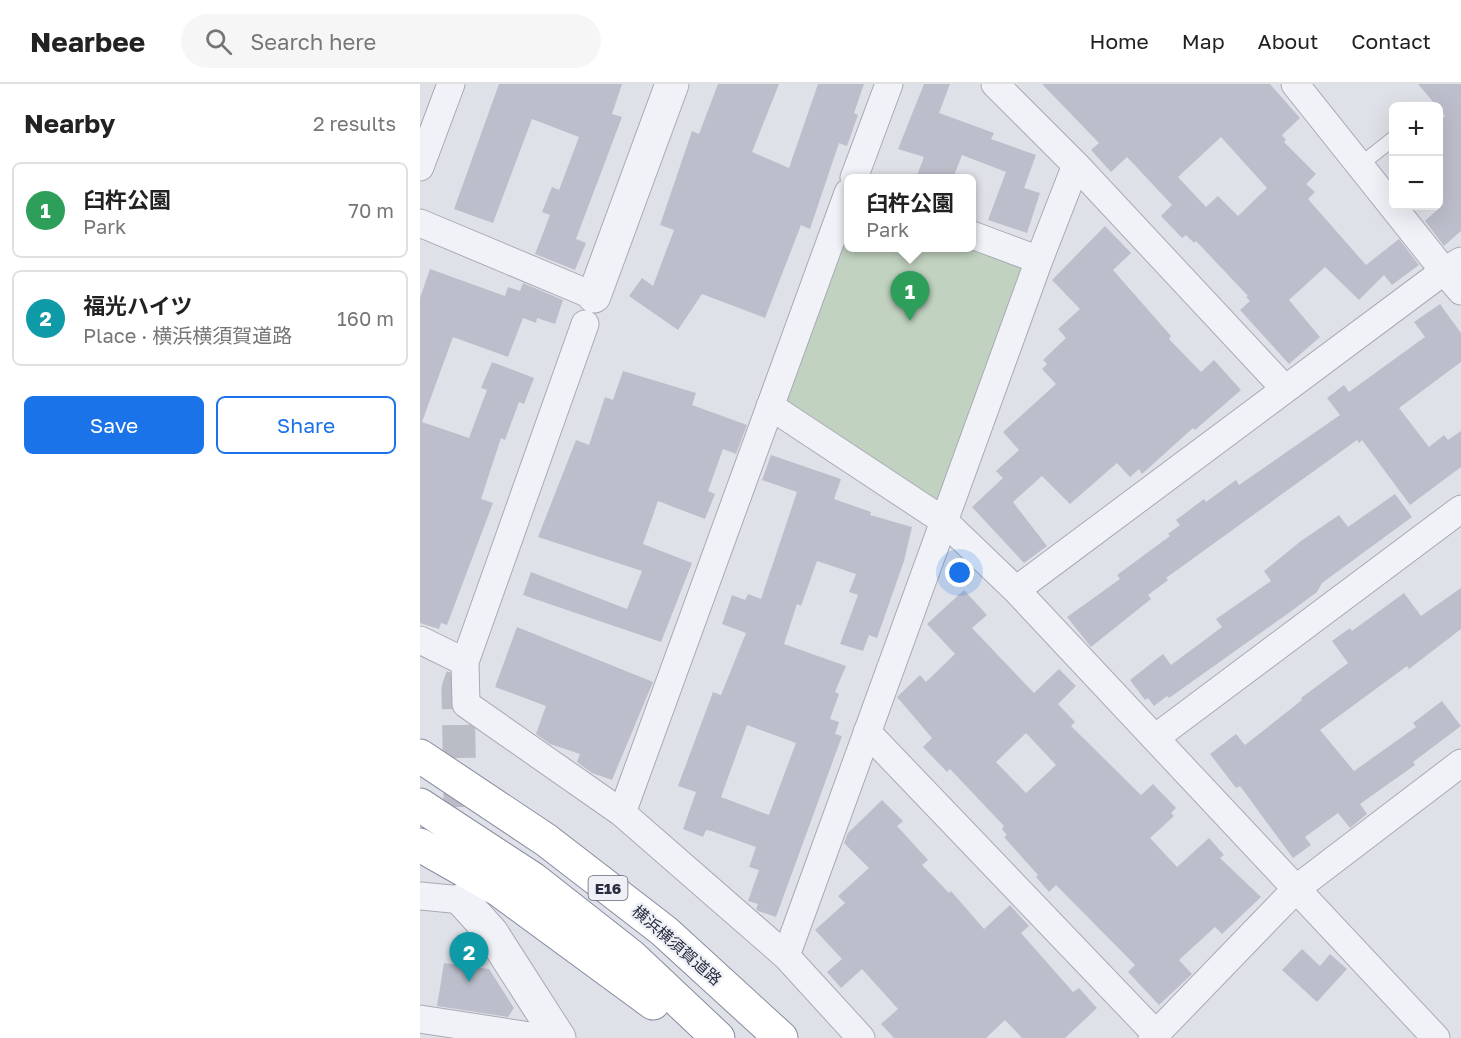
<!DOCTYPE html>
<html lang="en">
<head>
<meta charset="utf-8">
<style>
  :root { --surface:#fff; --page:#f6f6f6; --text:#222; --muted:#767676; --line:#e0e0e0; --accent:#1a73e8 }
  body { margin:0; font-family:"Golos Text","Noto Sans JP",sans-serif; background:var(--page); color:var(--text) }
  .controls { position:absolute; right:18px; top:18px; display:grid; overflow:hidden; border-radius:9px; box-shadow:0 6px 24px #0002 }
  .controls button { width:54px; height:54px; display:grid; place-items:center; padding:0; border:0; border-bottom:2px solid var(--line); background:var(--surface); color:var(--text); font:30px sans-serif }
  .you { position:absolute; left:540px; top:489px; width:21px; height:21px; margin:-15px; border:4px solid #fff; border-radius:50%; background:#1a73e8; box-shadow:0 0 0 9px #1a73e833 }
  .badge { display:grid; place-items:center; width:39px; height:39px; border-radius:50%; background:var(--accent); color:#fff; font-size:20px; font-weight:700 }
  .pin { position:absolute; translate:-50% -50px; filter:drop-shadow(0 2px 3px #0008) }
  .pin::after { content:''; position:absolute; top:32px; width:21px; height:18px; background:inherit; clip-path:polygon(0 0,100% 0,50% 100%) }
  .popup { position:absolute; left:424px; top:90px; width:132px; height:78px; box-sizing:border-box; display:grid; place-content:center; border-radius:9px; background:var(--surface); filter:drop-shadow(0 2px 4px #0005); font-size:20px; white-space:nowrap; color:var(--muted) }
  .popup b { font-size:22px; color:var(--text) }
  .popup::after { content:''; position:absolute; left:50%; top:100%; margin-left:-12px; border:12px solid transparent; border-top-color:var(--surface) }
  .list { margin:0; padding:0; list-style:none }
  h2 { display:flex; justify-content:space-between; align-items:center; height:78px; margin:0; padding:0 24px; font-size:26px }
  h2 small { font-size:20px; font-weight:400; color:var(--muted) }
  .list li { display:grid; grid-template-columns:39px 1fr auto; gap:18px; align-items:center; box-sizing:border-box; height:96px; margin:0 12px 12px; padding:0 12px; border:2px solid var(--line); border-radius:9px }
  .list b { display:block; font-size:22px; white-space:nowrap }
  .list p { margin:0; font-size:20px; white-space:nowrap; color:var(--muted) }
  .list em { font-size:20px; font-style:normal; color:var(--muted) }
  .actions { display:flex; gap:12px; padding:18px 24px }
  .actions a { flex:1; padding:14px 0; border:2px solid var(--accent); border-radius:9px; text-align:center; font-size:21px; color:var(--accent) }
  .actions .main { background:var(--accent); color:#fff }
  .icon { flex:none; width:33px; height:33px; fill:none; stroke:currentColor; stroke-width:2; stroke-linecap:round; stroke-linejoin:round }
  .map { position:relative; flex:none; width:1041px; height:954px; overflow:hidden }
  header { display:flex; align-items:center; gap:36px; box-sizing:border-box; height:84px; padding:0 30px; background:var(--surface); border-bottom:2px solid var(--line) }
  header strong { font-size:28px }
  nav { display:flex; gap:33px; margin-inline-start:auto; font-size:21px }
  .search { width:420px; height:54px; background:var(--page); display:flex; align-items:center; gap:15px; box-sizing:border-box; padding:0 21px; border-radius:33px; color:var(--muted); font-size:22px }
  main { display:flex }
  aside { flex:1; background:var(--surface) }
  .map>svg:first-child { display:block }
  .green { fill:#c1d2c0 }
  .building { fill:#bcbfcb; fill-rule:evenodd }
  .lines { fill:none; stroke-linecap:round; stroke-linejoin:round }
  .tertiary-tunnel { stroke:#babdc6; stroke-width:33; stroke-dasharray:33 16; stroke-linecap:butt }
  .service-casing { stroke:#a8abb5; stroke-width:16 }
  .minor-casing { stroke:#a8abb5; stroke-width:29 }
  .tertiary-casing { stroke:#a8abb5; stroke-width:35 }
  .motorway-casing { stroke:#868b9f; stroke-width:35 }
  .service { stroke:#f1f2f7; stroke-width:14 }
  .minor { stroke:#f1f2f7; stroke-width:27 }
  .tertiary { stroke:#f1f2f7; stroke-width:33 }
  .motorway { stroke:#fff; stroke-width:33 }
  .labels { text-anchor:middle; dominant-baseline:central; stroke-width:5; stroke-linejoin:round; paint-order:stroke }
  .shield { fill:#eef0f6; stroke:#636776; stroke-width:1.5 }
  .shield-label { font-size:15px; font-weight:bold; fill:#282c3f }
  .street-label { font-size:16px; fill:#282c3f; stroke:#eef0f6 }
</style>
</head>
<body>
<header>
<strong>Nearbee</strong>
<div class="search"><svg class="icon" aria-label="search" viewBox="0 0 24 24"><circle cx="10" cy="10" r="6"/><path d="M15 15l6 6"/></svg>Search here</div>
<nav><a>Home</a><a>Map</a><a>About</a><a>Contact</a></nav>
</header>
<main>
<aside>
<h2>Nearby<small>2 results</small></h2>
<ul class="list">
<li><span class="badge" style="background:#2e9e5b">1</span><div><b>臼杵公園</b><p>Park</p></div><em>70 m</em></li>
<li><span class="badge" style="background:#0f9aa8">2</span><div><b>福光ハイツ</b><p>Place · 横浜横須賀道路</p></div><em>160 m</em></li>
</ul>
<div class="actions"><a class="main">Save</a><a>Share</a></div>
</aside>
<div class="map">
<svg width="1041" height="954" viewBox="0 0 1041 954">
  <rect width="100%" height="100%" fill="#dfe1e8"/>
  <path class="green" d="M428,109V164H552L619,176L524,437L350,322Z"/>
  <path class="building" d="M79,0H202L192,30L202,33L156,155L166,159L155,186L115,170L130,131L122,128L132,103L139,106L159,53L112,35L73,139L34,125Z
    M298,0H359L332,68L369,84L398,0H444L434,29L438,31L427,62L419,59L390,145L381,141L345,234L282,210L258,246L209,212L222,194L233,202L254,146L240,141L272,47L279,50Z
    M504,0H530L519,29L574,49L571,55L616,71L604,104L620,109L607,149L568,136L586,88L542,71L533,94H496L504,73L478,65Z
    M622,0H850L880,34L862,51L866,56L864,58L896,90L886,100L895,108L888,115L946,181L979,155L999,181L972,201L964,191L939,216L905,183L869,216L900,253L869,280L820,226L830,217L826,213L828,212L776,157L774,159L766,151L762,154L741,132L752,121L707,73L691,88L671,66L679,59ZM801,53L847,104L818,132L798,112L786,123L758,93Z
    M998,0H1041V147L1024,162L1005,137L1018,125V38L1025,32Z
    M685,142L711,169L693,186L751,252L749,255L781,288L794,276L821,306L775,346L773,344L722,390L719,385L710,393L697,379L650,420L622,392L593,418L627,462L604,479L552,423L583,394L576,387L599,366L583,348L636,300L622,285L627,280L623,276L646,254L638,245L660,225L632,196Z
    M10,185L85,212L88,203L100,207L103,199L143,216L135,240L117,234L116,239L103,234L88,273L33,253L2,338L49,354L67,306L61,304L72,278L114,294L104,320L99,318L85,356L81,354L61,415L73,419L27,541L21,539L19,545L0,539V214Z
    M1020,220L1041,249V278L979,324L1009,363L1024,351L1028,356L1041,347V383L990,421L942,356L939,359L937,356L746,494L748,496L728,511L731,515L671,563L647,533L700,495L697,491L750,452L748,450L760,441L756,436L784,415L786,418L816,396L819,401L920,331L907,314L924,301L929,308L1005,253L994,238Z
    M203,287L276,309L272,321L327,341L316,370L303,365L288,407L295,410L285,435L238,417L223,460L272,479L241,558L103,511L111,488L207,525L222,487L118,453L156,356L169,361L185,313L193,316Z
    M351,371L421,395L414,415L451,428L450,431L492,443L484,477L457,554L449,551L443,567L420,560L438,511L429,508L436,490L397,477L381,522L377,520L364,560L426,582L415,608L419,610L410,635L419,638L415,650L422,652L356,833L338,827L336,825L338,820L328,817L339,786L329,783L336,763L291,747L286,746L283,753L263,745L276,708L258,702L293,608L301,611L326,549L302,540L312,511L325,516L328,510L341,515L377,408L342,396ZM327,641L376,659L349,731L301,713Z
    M975,410L992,433L902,499L897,508L870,528L749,614L747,612L734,622L728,614L725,616L710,596L743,570L751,581L802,543L796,535L851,497L844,487L881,457L919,431L928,443Z
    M1041,504V545L989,585L987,582L900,646L934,687L996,643L993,639L1022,617L1041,642L993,678L995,681L940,720L947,730L930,744L918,729L885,753L891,761L873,774L820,702L816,704L790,670L816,650L825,661L882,616L881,614L928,579L912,557L930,544L932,547L984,509L1001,532Z
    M544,506L567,531L552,544L614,609L639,585L656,602L638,620L655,638L651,642L721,711L733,700L756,724L751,729L754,732L730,754L757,783L789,754L804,771L800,774L841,813L802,850L795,843L759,876L772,890L739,921L708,888L715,881L636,801L629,808L616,793L618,791L584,753L587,751L582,745L584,742L530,685L527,688L503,663L512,654L477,613L500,591L506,598L535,570L507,540ZM606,649L636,681L606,709L576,678Z
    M97,543L233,598L192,696L172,689L157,678L160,670L130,660L116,650L126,622L75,603Z
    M462,716L483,737L477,742L508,776L502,781L529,809L531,807L564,845L590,821L609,842L601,849L653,908L659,904L677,924L645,954H602L585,936L566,954H474L461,940L478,925L442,885L421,904L407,888L422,875L395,846L425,819L418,812L449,784L424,759L428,749Z
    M882,865L900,882L910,870L927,885L897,918L862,886Z
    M24,879L69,885L94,924L88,933L17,922Z"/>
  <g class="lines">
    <path class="tertiary-tunnel" d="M41,772L38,605L44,588"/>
    <g class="service-casing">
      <path id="service" d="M940,81L974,54"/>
    </g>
    <g class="minor-casing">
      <path id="minor" d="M575,0L656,81L865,305
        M0,83L31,0
        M434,94L469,0
        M0,139L174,212
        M619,176L656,81
        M1041,177L1024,187L1041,207
        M350,322L524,437L596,506L1024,187L875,0
        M596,506L1016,954
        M0,556L45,578L46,620L202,729L428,109
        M45,578L165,240
        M447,648L736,950
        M735,654L1041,425
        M202,729L366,872
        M0,812L42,816
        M0,935L123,954
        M441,954L366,872L619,176L552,151
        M732,954L877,804L1041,679"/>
    </g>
    <g class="tertiary-casing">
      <path id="tertiary" d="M174,212L252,0
        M42,816L71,848L139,954"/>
    </g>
    <g class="motorway-casing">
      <path id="motorway" d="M0,672L126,756L244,847L361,954
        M0,721L113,795L211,872L298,954
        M0,761L79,806L233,919"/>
    </g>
    <use href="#service" class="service"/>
    <use href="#minor" class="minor"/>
    <use href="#tertiary" class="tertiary"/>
    <use href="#motorway" class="motorway"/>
  </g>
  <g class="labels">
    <rect class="shield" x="168.5" y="792" width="39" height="24" rx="4.5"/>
    <g class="shield-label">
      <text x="188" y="804">E16</text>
    </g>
    <g class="street-label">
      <text transform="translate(257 861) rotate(41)">横浜横須賀道路</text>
    </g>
  </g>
</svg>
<div class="controls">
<button>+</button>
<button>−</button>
</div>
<div class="you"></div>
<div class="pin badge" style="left:490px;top:237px;background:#2e9e5b">1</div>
<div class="popup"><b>臼杵公園</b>Park</div>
<div class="pin badge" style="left:49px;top:898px;background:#0f9aa8">2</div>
</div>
</main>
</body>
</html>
